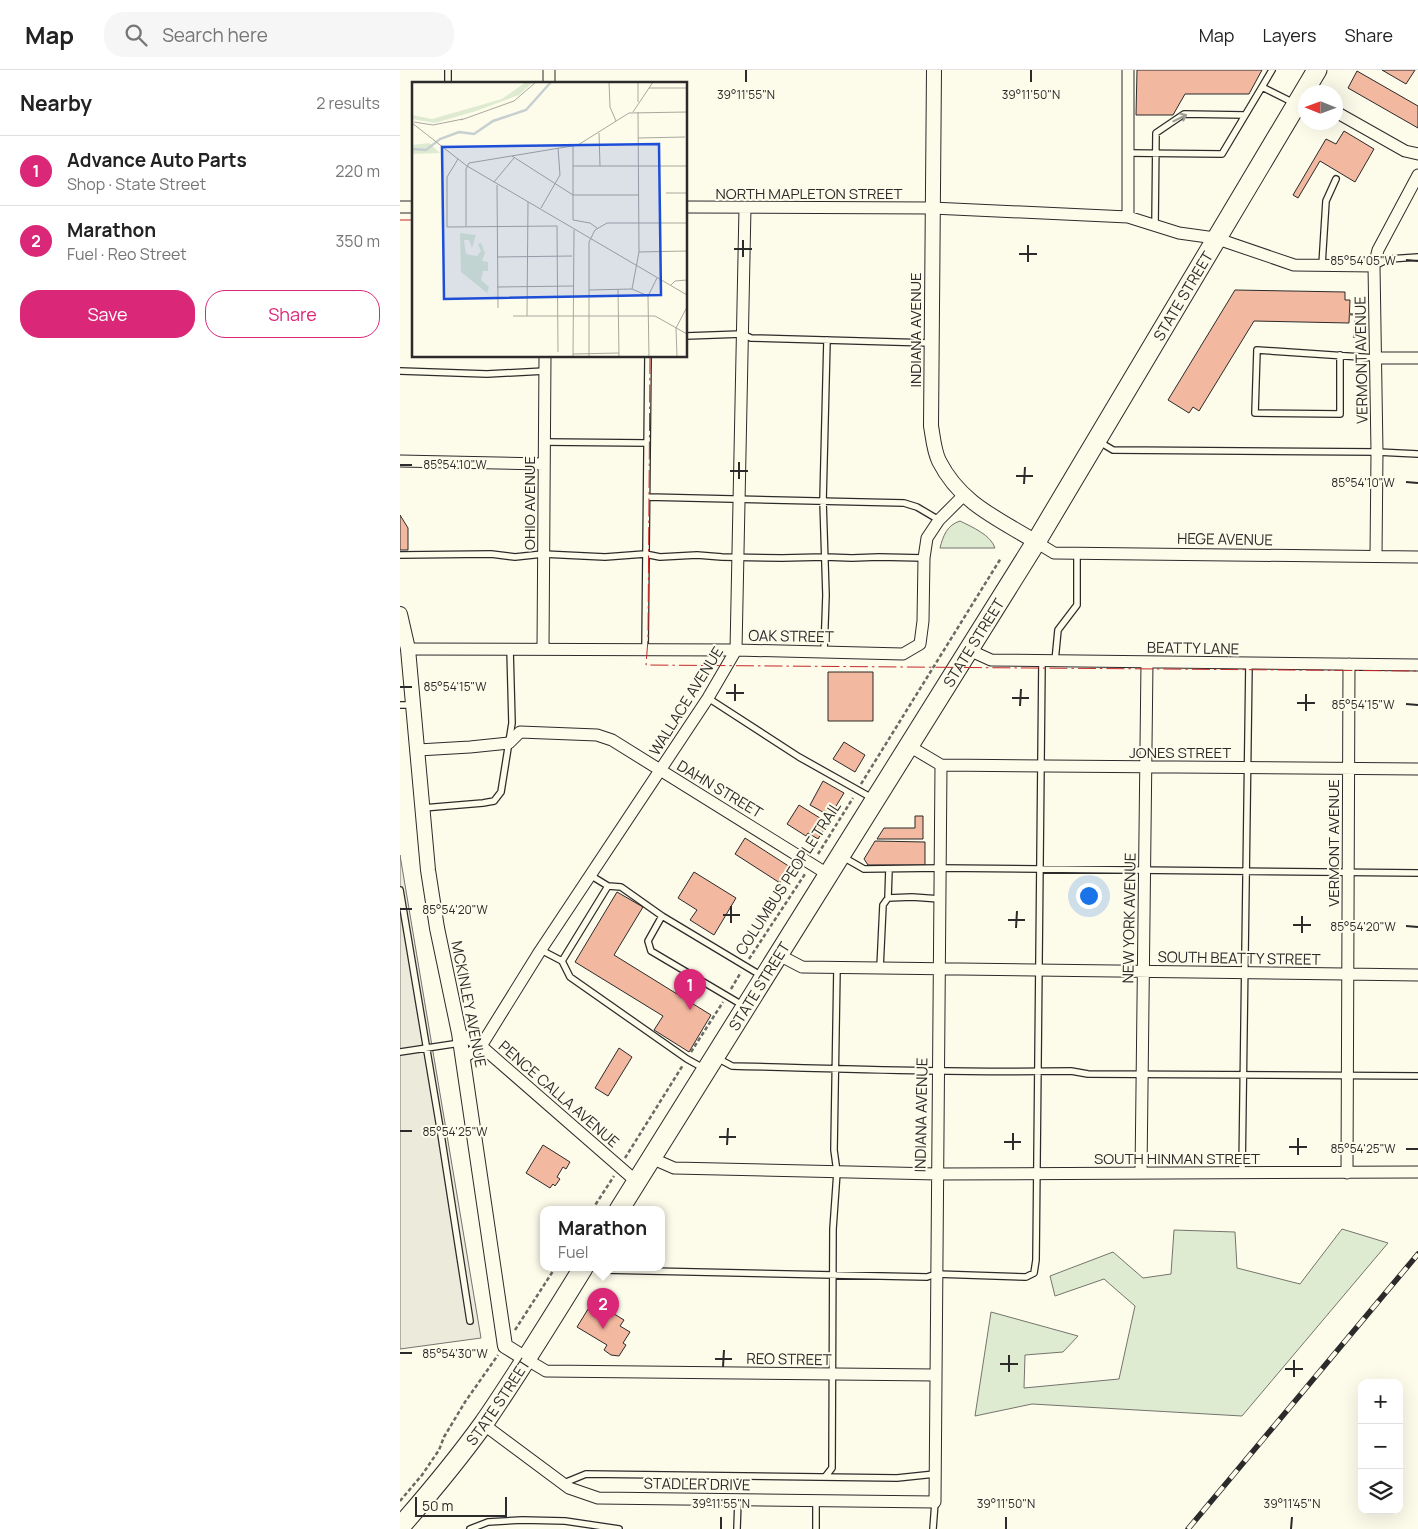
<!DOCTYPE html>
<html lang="en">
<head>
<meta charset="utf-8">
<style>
  :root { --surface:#fff; --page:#f6f6f6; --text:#222; --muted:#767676; --line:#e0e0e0; --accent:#db2777 }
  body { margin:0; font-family:Manrope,sans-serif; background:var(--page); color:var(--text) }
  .controls { position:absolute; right:15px; bottom:15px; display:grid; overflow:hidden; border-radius:10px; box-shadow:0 5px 20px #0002 }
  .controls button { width:45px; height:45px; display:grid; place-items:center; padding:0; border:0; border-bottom:1px solid var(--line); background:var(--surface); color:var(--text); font:25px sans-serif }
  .compass { position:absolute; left:898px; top:15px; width:45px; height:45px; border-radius:50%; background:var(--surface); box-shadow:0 5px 20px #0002; rotate:271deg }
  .scale { position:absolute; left:15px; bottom:12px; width:92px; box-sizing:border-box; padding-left:5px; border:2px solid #2b2b2b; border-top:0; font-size:14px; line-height:18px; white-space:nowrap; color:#2b2b2b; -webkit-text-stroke:4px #fdfbea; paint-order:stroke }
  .you { position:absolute; left:688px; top:825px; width:18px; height:18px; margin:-12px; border:4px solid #fff; border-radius:50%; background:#1a73e8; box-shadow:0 0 0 8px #1a73e833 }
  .badge { display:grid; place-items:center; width:32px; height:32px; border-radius:50%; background:var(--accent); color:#fff; font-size:16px; font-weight:700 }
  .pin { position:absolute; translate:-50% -41px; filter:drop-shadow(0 1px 2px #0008) }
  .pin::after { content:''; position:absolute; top:26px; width:18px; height:15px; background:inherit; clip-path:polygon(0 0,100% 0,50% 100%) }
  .popup { position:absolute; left:140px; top:1136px; width:125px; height:65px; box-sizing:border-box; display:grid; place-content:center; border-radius:10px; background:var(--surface); filter:drop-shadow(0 1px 4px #0005); font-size:16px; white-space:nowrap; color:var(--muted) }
  .popup b { font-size:19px; color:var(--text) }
  .popup::after { content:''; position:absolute; left:50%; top:100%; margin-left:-10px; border:10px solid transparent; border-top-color:var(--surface) }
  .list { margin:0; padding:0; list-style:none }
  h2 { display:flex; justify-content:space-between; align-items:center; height:65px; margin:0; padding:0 20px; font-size:21px }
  h2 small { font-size:16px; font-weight:400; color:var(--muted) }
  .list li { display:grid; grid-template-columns:32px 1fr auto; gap:15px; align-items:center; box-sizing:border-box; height:70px; padding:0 20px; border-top:1px solid var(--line) }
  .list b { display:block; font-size:19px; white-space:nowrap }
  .list p { margin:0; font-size:16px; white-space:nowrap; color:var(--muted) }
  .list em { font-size:16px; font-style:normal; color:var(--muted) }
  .actions { display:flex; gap:10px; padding:15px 20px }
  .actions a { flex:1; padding:11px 0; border:1px solid var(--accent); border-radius:20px; text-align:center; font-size:18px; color:var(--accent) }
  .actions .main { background:var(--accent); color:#fff }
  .icon { flex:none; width:28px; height:28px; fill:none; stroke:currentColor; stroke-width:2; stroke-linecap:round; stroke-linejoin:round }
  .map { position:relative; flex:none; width:1018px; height:1459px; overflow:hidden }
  header { display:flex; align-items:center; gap:30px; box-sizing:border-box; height:70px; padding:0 25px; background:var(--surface); border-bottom:1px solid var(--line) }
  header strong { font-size:24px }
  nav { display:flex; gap:28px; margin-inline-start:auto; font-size:18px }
  .search { width:350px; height:45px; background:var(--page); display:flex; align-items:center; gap:12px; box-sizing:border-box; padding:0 18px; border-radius:20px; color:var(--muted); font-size:19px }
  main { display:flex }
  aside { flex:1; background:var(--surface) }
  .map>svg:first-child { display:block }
  .green { fill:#deebd1; stroke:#74746e }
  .parking { fill:#eceadb; stroke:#74746e }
  .building { fill:#f2b8a0; stroke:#2b2b2b }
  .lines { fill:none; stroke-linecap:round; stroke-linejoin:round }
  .service-casing { stroke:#2b2b2b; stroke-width:8 }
  .minor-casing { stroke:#2b2b2b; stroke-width:13 }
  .tertiary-casing { stroke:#2b2b2b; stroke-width:16 }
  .trunk-casing { stroke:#2b2b2b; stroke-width:21 }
  .path { stroke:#6a6964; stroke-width:2.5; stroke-dasharray:4 2.5; stroke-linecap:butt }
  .service { stroke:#fdfbea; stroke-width:5.5 }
  .minor { stroke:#fdfbea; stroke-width:11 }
  .tertiary { stroke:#fdfbea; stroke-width:14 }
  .trunk { stroke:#fdfbea; stroke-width:19 }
  .rail-casing { stroke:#2b2b2b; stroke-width:5.5 }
  .rail { stroke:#fdfbea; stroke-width:4; stroke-dasharray:11; stroke-linecap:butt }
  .power { stroke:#c62828; stroke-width:1; stroke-dasharray:18 4 2.5 4; stroke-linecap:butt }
  .oneway { stroke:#9e9d94 }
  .ticks { fill:none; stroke:#2b2b2b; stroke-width:2 }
  .labels { text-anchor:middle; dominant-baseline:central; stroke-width:4; stroke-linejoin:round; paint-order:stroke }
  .street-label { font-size:15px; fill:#2b2b2b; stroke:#fdfbea }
  .inset-river { fill:none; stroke:#c7d0d0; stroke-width:2.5 }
  .inset-road { fill:none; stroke:#a9a89e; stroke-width:1 }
  .view { fill:#1d4ed8; fill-opacity:0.15; stroke:#1d4ed8; stroke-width:2.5 }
  .inset-edge { fill:none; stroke:#2b2b2b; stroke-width:2.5 }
  .ticks-label { font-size:12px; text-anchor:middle; fill:#2b2b2b; stroke:#fdfbea; stroke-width:4; stroke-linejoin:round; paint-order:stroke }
</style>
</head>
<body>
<header>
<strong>Map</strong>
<div class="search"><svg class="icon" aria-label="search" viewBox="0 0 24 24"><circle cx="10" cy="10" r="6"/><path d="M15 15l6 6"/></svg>Search here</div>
<nav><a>Map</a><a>Layers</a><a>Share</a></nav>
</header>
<main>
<aside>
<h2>Nearby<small>2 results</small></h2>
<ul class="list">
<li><span class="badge">1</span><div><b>Advance Auto Parts</b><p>Shop · State Street</p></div><em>220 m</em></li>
<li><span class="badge">2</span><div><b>Marathon</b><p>Fuel · Reo Street</p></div><em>350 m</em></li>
</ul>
<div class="actions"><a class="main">Save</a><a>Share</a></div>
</aside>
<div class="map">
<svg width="1018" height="1459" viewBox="0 0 1018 1459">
  <rect width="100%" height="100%" fill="#fdfbea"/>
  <path class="green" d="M560,451C572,457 591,465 595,478H540C543,466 547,455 560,451Z
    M942,1159L988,1173L842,1346L632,1334L575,1346L591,1242L678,1266L663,1282L625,1285L624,1318L719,1309L735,1236L704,1209L655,1226L650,1206L713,1182L743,1208L771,1204L774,1160L835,1162L837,1198L900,1214Z"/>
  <path class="parking" d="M0,785L81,1268L0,1279Z"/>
  <path class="building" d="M737,0H862L849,24H785L773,45H736Z
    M982,0H1015L1006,14Z
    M957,1L1018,36V58L948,18Z
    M944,61L974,79L955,112L920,91L898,128L893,125L926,69L936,74Z
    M835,220L945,222V230H950L949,253L854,251L799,341L793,337L789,343L768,330Z
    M0,445L8,458V480H0Z
    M428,602H473V651H428Z
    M444,672L465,685L455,702L433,689Z
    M423,711L444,723L430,746L410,735Z
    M399,735L428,753L418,769L408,763L406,766L387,754Z
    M515,746H523V769H477L484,758H515Z
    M345,768L390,797L380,813L335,784Z
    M475,771L525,772V795H468L464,789Z
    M294,802L336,828L314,865L290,850L297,840L278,828Z
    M217,822L243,837L214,885L311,945L289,982L254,960L263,946L175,892Z
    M219,978L232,987L208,1026L195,1018Z
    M143,1075L170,1092L166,1099L163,1097L157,1107L160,1109L155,1116L153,1114L150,1118L126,1103Z
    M193,1231L224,1250L220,1256L230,1262L223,1273L226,1275L219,1286L211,1285L204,1280L207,1275L177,1257Z"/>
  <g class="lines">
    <g class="service-casing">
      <path id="service" d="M48,0V14
        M862,17L872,0
        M728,83L822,84L862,17L894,33
        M755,155L756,63L784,44L845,45
        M922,195L926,131L936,109
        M974,196L989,189L1018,187
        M286,266L342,264L351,268L530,273
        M940,285V344L855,343L857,280L976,288
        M0,301L87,304L145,301
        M698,371L713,380L977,382L1018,384
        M144,372L247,373
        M247,427L504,433L517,437L539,450
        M0,485L91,484L115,487L143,484L205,487L245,484L260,487L297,485L322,487L382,488L425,487L452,488L479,487L524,488
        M245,580L248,286
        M424,582L426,525L423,431L427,270
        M655,591L658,560L677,535V483
        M308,628L399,687L472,728
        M0,635H13
        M23,738L83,733L94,731L101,722L112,653L110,579
        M443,787L464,799L540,798L1018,803
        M208,816L221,817L262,846L362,906
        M0,820L40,1058L70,1251
        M488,828L489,799
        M262,846L248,871L251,881L344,936
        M141,880L162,891L170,907L287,989L305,999
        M162,891L208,816L190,805
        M480,898L483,835L488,828L512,827L540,829
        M0,982L60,973
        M317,988L332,996C445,999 558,1003 671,1001L688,1004L1018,1006
        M842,1103L849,593
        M199,1198L203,1200L527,1207L536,1204L626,1207L634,1203L636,1190L642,591
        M425,1407L432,1398L433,1159L437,1102L434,1080L437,898
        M164,1413L186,1404L497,1408L535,1404
        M70,1459L88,1452L122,1450L165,1451L219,1459
        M337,1459L338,1430
        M416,1459V1431
        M533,1459L535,1432"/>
    </g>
    <g class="minor-casing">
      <path id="minor" d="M149,14V0
        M936,42L1005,81L1018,84
        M0,137H14
        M286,137L532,138L728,147L779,163L815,168L894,195L974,196
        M728,147V0
        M976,288H1018
        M0,391L144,394
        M636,472L654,483L1018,487
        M976,486L977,382L974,196L978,180L1018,105
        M8,579L336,580L503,584L520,574L523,551L524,488L527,468L539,450L563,426
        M143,579L145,286
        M569,580L591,590L1018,595
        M509,676L541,695L1018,699
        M18,680L70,677L109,673L120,662L197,665L212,670L429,805
        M379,885L402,897L1018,905
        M59,963L81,976L237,1112
        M63,988L81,976L140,881L308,628L336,580L345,137
        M251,1088L274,1098L537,1104L1018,1102
        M741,1103L747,592
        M947,1103L949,594
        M126,1289L146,1301L535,1305
        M83,1354L169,1418L198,1428L535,1432L541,695"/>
    </g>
    <g class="tertiary-casing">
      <path id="tertiary" d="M534,0L531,356C533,367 534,381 539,391C560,433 597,448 636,472
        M0,544L8,579L28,800L37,858L59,963L105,1276L126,1289"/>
    </g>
    <g class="trunk-casing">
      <g id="trunk">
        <path id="s1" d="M219,1140L636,472L917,0"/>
        <path id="s2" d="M0,1457C29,1424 58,1389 84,1353C119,1302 151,1250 183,1198"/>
      </g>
    </g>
    <path class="path" d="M949,244L956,245L954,269
      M461,714L601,488
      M418,784L453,728
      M349,889L405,804
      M331,919L341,902
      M291,982L323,932
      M225,1088L283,995
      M192,1140L214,1106
      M115,1260L155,1198
      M0,1431L22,1405L39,1380L44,1367L65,1332L98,1285"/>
    <use href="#service" class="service"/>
    <use href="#minor" class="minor"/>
    <use href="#tertiary" class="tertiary"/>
    <use href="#trunk" class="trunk"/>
    <g class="rail-casing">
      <path id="rail" d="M788,1459L1018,1184"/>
    </g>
    <use href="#rail" class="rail"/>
    <path class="power" d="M0,150H14
      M250,286L248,569L246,595L1018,601"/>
  </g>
  <defs><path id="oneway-shaft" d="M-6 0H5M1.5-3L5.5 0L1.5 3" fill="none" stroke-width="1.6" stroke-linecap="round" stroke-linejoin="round" transform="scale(1.25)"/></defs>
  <use class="oneway" href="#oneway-shaft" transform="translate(780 48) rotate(-26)"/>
  <path class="ticks" d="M346,12V0M631,12V0M334,179H352M619,184H637M343,187V170M1006,190L1018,191M628,192V175M0,395H12M330,401H348M616,406H633M339,409V392M1006,412L1018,413M624,414L625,397M0,617H12M326,623H344M612,628H629M335,631V614M897,633H915M1006,634L1018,635M620,636L621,619M906,641V624M0,839H12M323,845H340M608,850H625M331,853V836M893,855H911M1006,856L1018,857M616,858L617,841M902,863V846M0,1061H12M319,1067H336M604,1072H621M327,1075L328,1058M889,1077H907M1006,1079H1018M613,1080V1063M898,1085V1068M0,1283H12M315,1289H332M600,1294H618M323,1297L324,1280M885,1299H903M609,1302V1285M894,1307V1290M321,1459V1447M606,1459V1447M891,1459L892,1447"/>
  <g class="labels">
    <g class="street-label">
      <text x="409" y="123">NORTH MAPLETON STREET</text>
      <text stroke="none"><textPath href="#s1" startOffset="1074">STATE STREET</textPath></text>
      <text transform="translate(515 260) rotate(-90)">INDIANA AVENUE</text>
      <text transform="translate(961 290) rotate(-91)">VERMONT AVENUE</text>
      <text transform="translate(129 433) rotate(-90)">OHIO AVENUE</text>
      <text transform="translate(825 469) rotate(1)">HEGE AVENUE</text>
      <text transform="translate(391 566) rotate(1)">OAK STREET</text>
      <text stroke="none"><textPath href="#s1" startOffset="669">STATE STREET</textPath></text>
      <text transform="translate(793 578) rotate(1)">BEATTY LANE</text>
      <text transform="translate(286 631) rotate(-58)">WALLACE AVENUE</text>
      <text x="780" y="682">JONES STREET</text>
      <text transform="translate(320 719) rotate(31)">DAHN STREET</text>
      <text transform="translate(933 773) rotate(-90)">VERMONT AVENUE</text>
      <text transform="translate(388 808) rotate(-57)">COLUMBUS PEOPLE TRAIL</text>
      <text transform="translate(729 848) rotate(-89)">NEW YORK AVENUE</text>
      <text transform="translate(839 888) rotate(1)">SOUTH BEATTY STREET</text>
      <text stroke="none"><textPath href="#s1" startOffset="264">STATE STREET</textPath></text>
      <text transform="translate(69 934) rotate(79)">MCKINLEY AVENUE</text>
      <text transform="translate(159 1024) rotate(41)">PENCE CALLA AVENUE</text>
      <text transform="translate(521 1045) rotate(-89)">INDIANA AVENUE</text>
      <text x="777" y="1088">SOUTH HINMAN STREET</text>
      <text transform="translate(389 1289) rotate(1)">REO STREET</text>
      <text stroke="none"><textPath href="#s2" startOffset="159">STATE STREET</textPath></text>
      <text transform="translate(297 1414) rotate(1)">STADLER DRIVE</text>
    </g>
  </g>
  <g transform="translate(12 12)">
    <rect width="275" height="275" fill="#fdfbea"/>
    <path d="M114,0H121L107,13L64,29L23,41L0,37V33L20,37L90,17ZM17,61L28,71L0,72V63ZM48,151L64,153L60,166L57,158H52L54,172L65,174L69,169L66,162L69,161L73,171L70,179L76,180V189H71L69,198L77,205L75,211L49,190Z" fill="#deebd1"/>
    <path class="inset-river" d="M0,67L14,68L28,57L47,50L62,52L81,39L114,28L139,0"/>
    <path class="inset-road" d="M197,0L198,25L204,39M226,0V20M237,6H275M221,30L241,0M49,38L102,19L124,0M2,40L21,43L51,37M0,41L55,84L275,213M187,51L188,84M226,56L273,55M161,64V138L178,141L185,146M100,74L161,113H227M46,77L35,95V145L145,144M161,84H275M82,100L102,76M85,103L86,226M254,111H275M129,126L148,93L146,66M54,144V87L57,81L166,63L217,31L275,30M145,144L146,270M227,170L275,169M85,175L160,174M259,203L263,199L275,198M85,205L161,204M206,207L207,275M220,207L227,170L226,30M177,208L220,207L236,214M101,234H243L275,252M115,234L116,120M161,272L207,271M161,275L162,148M177,275V160L183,148L195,141H275M237,275L236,214L245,196M265,275L264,246L275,225"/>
    <path class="view" d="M247,62L249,213L32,217L30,65Z"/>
    <rect width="275" height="275" class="inset-edge"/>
  </g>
  <g class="ticks-label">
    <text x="346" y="29">39°11'55"N</text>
    <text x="631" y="29">39°11'50"N</text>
    <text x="963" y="195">85°54'05"W</text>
    <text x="55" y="399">85°54'10"W</text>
    <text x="963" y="417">85°54'10"W</text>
    <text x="55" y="621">85°54'15"W</text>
    <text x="963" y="639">85°54'15"W</text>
    <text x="55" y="844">85°54'20"W</text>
    <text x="963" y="861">85°54'20"W</text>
    <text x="55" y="1066">85°54'25"W</text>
    <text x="963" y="1083">85°54'25"W</text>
    <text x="55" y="1288">85°54'30"W</text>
    <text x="321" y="1438">39°11'55"N</text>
    <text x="606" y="1438">39°11'50"N</text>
    <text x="892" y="1438">39°11'45"N</text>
  </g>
</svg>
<div class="controls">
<button>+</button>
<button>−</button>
<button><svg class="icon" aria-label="layers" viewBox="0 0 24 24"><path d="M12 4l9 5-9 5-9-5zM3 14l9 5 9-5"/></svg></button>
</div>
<svg class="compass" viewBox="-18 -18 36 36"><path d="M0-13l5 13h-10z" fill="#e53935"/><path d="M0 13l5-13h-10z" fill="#767676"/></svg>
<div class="scale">50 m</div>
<div class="you"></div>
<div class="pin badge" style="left:290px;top:940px">1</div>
<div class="pin badge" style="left:203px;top:1259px">2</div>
<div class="popup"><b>Marathon</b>Fuel</div>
</div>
</main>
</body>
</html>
